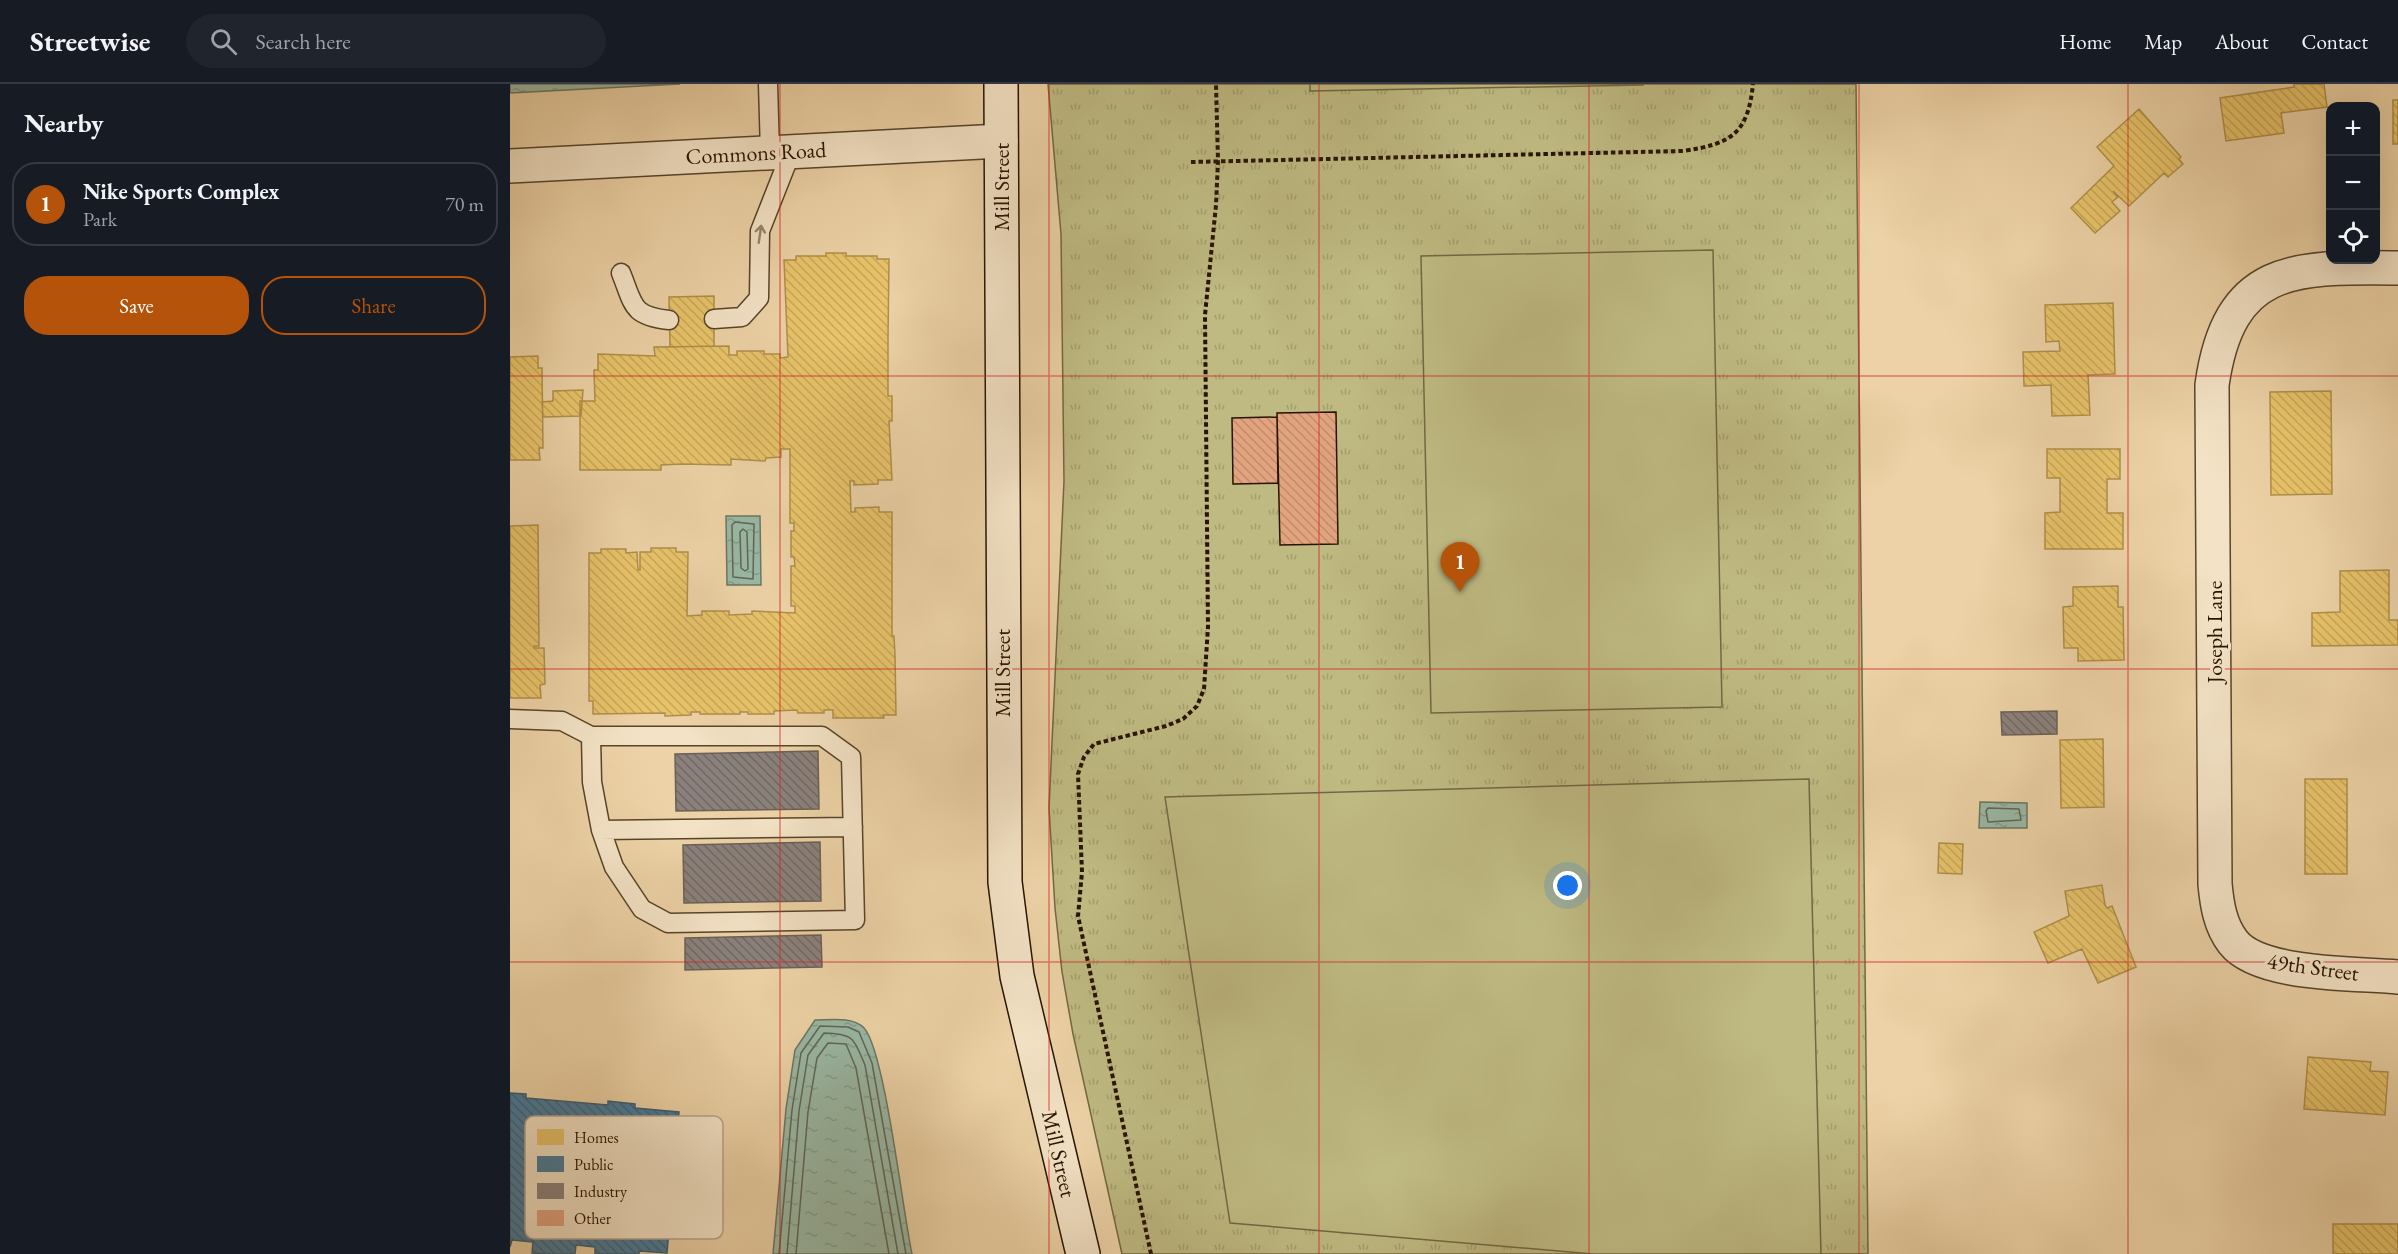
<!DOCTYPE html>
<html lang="en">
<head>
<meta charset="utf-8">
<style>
  :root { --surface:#171b24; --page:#20242c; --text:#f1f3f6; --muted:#9ea1a6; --line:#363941; --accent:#b45309 }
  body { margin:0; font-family:"EB Garamond",serif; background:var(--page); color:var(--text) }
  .controls { position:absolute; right:18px; top:18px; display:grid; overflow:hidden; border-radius:12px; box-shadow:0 6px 24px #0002 }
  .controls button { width:54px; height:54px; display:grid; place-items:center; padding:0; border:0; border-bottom:2px solid var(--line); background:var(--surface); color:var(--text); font:30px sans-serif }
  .you { position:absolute; left:1058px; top:802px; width:21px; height:21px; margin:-15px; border:4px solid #fff; border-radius:50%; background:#1a73e8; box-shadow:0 0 0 9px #1a73e833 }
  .badge { display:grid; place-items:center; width:39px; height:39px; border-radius:50%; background:var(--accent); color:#fff; font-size:20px; font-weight:700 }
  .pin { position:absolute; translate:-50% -50px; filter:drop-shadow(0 2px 3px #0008) }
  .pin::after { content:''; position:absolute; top:32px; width:21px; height:18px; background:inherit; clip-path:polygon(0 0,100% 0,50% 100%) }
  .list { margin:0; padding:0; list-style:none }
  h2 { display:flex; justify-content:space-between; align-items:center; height:78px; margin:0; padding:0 24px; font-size:26px }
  h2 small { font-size:20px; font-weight:400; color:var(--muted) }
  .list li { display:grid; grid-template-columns:39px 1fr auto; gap:18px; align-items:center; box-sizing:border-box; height:84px; margin:0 12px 12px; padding:0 12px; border:2px solid var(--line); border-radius:24px }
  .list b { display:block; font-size:22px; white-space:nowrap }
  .list p { margin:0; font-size:20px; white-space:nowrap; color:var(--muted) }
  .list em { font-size:20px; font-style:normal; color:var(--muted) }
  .actions { display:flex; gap:12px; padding:18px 24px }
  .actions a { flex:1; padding:14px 0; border:2px solid var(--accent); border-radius:24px; text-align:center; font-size:21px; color:var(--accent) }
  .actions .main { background:var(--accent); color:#fff }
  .icon { flex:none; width:33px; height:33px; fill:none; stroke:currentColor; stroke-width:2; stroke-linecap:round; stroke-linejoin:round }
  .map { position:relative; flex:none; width:1888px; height:1170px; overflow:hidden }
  header { display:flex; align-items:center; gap:36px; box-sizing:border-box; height:84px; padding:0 30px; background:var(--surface); border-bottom:2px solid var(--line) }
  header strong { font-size:28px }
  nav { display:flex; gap:33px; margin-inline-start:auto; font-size:21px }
  .search { width:420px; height:54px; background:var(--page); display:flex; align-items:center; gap:15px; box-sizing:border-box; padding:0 21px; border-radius:33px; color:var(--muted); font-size:22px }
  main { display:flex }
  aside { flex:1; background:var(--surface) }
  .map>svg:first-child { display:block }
  .park { fill:url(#park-tufts); stroke:#736742; stroke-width:1.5 }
  .pitch { fill:#bfba82; stroke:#736742; stroke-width:1.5 }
  .water { fill:url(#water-ripples); stroke:#6b7663; stroke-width:1.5 }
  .homes { fill:url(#homes-back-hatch); stroke:#af8f4a; stroke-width:1.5 }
  .public { fill:url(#public-back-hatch); stroke:#3c5c6e; stroke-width:1.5 }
  .industry { fill:url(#industry-back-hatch); stroke:#6c6057; stroke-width:1.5 }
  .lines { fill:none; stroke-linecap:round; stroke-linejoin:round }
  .shore { stroke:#606653; stroke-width:1.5 }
  .building { fill:url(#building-back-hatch); stroke:#271401; stroke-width:1.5 }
  .lane-casing { stroke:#58442a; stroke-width:21 }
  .street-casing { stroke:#58442a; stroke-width:36 }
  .secondary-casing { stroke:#271401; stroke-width:36 }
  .path { stroke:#271401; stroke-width:4; stroke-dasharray:4.5 3; stroke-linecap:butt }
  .lane { stroke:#f3e2c5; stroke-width:18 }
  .street { stroke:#f3e2c5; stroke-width:33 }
  .secondary { stroke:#f3e2c5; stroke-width:33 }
  .oneway { stroke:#97856d }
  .grid { fill:none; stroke:#d62828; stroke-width:1.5; stroke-opacity:0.55 }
  .labels { text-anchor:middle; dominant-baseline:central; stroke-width:6; stroke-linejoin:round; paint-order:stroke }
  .street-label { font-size:22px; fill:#271401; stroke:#f3e2c5 }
  .key { fill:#f3e2c5; stroke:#b6a48a; stroke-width:1.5 }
  .key-label { font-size:16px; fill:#271401 }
</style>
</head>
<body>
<header>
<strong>Streetwise</strong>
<div class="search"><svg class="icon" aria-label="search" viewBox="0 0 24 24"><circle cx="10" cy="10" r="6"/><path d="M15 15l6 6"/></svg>Search here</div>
<nav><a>Home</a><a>Map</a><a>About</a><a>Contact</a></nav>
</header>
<main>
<aside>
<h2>Nearby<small></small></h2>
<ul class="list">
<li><span class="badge">1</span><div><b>Nike Sports Complex</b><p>Park</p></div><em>70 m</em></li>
</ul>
<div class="actions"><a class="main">Save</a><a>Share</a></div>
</aside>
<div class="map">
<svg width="1888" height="1170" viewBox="0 0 1888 1170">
  <defs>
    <pattern id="park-tufts" width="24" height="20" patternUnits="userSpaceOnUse" patternTransform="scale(1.5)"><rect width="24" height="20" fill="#bfba82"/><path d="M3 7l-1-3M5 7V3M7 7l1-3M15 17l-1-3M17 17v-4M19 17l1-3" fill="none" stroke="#a49f6e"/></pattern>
    <pattern id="water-ripples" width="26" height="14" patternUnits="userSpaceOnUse" patternTransform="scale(1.5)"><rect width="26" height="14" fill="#99b8a5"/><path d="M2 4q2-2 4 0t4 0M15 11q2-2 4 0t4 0" fill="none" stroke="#849d8c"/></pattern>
    <pattern id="homes-back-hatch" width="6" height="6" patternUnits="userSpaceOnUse" patternTransform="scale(1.5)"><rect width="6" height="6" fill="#e9c46a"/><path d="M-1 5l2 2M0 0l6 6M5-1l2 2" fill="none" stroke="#c8a85a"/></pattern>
    <pattern id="public-back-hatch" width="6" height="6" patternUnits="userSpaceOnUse" patternTransform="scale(1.5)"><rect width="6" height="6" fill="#457b9d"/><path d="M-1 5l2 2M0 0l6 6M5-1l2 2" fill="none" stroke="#3a647e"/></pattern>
    <pattern id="industry-back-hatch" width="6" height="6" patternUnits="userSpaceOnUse" patternTransform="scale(1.5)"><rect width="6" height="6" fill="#8a817c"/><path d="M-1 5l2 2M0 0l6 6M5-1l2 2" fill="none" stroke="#716863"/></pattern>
    <pattern id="building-back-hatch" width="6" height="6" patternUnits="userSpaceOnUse" patternTransform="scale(1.5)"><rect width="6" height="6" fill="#e2a47f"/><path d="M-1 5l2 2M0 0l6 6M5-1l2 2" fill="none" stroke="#c28c6c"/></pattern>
  </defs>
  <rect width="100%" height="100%" fill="#ecd2a6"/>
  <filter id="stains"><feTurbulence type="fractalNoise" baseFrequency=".00333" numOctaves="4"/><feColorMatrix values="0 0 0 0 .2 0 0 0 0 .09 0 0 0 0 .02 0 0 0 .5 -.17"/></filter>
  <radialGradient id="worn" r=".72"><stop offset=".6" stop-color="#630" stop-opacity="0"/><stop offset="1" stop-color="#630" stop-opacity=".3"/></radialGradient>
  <path class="park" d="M538,0H1346L1358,1170H612L563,950L552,888L545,824L539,724L554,397L551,150Z"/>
  <path class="pitch" d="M800,0H1133V1L800,7Z
    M1203,166L1212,623L921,629L911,172Z
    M1299,695L1311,1170H1083L720,1139L655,713Z"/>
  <path class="water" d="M0,0H170L0,9Z
    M216,432H250L251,501H217Z
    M1470,718L1517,719V744H1469Z
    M305,936C319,936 343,932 354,944C375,967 393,1130 402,1170H263L276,1025L285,966Z"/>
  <path class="homes" d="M1784,0H1814L1817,23L1771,29L1774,49L1716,57L1710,14L1784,3Z
    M1883,16H1888V60H1883Z
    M1629,25L1671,73L1669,75L1673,80L1658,93L1654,89L1619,122L1603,107L1608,113L1602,118L1610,127L1585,149L1561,124L1604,82L1587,63Z
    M316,169H336V172H367V175H379L378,255V312H382V337H379L382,396H368V400L344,401V397H340L341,428H345V424L369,423V428H382V552H384L385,571L386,631H373L374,634H323V626H314V629H288L287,626L264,627V630H238V628H230V630H190V628H181V631L155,632V629L83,630V617H79V469H91V465H116V469L127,468L128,486H130V468H141V464H166V468H178L177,532L192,531V527H219V531L242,530V527L285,529V522H281V482H285L284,473H281V447H284V439H280V365H271V373L256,374L255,377L221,375V381L172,380L151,381V386H70V317H85L84,286H88V270L145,272L144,263L219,262V271H227V267H254V270H270V274L278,273L274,176H286V172H316Z
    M204,212V262L160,263L159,213Z
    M1603,219L1605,290L1578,291L1580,331L1542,332L1541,301L1514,302L1513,268L1550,267L1549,257L1536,258L1535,221Z
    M28,272V284H32L33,364H29L30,376H0V273Z
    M73,306L71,332L33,333L32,318L43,317V307Z
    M1821,307L1822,410L1761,411L1760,308Z
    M1537,365H1610V395H1597V429H1613V465H1535V429L1550,428V394H1537Z
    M28,441L29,562H24V564H34L35,600L30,601L31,614H0V442Z
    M1879,486V536H1888V561L1802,562V529L1830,528V487Z
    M1608,502V523H1613L1614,576L1568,577V564H1554L1553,523L1563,522V503Z
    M1593,655L1594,723L1551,724L1550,656Z
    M1795,695H1837V790H1795Z
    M1429,759L1453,760L1452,790L1428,789Z
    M1592,801L1595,821L1597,824L1602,822L1626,883L1588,899L1572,865L1538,879L1524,848L1559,832L1555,807Z
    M1798,973L1861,978L1860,987L1878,988L1875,1031L1794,1025Z
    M1823,1140H1888V1170H1823Z"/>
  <path class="public" d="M0,1009L16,1010V1014L98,1021V1017L125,1020V1024L169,1028L157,1169L129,1167V1170H85V1163L66,1161L65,1170H37L22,1169L23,1158L2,1156L0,1163Z"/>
  <path class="industry" d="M1547,627V650L1492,651L1491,628Z
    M308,667L309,725L166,727L165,670Z
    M310,758L311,817L174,819L173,761Z
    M311,851L312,883L175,886V854Z"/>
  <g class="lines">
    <path class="shore" d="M225,438L244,440L243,495L223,493L222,441Z
      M233,445L237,448L238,485L235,487L231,484L230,448Z
      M1478,724L1509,725L1511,736L1478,738L1476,727Z
      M269,1170L282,1026L291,969L310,942L338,943L349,948L362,979L396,1170
      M277,1170L289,1027L298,971L314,949C345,950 343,954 355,981L388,1170
      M286,1170L298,1028L307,974L318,959L336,960L346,984L379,1170"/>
  </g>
  <path class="building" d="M826,328L828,460L770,461L767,329Z
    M767,333L768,399L723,400L722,334Z"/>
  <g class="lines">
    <g class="lane-casing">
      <path id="lane" d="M258,0L260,68
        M111,189C124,221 121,232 159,236
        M204,235L232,233L249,214L250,147L282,66
        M0,635L52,637L81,652H312L341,673L345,836L158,839L132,825L104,783L91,746L82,698L81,652
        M91,746L343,743"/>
    </g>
    <g class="street-casing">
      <path id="street" d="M0,82L491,57
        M1888,184C1785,183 1719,180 1702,301L1705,800C1707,821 1710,841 1723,858C1749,892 1846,889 1888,893"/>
    </g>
    <g class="secondary-casing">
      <path id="secondary" d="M491,0L495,798L507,892L573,1170"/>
    </g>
    <path class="path" d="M681,78L1173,67C1221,60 1238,50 1243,0
      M641,1170L568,832L572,788L568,690L574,673L584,660L656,642L673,635L687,622L694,605L698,543L695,231L706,121L708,77L706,0"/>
    <use href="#lane" class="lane"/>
    <use href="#street" class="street"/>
    <use href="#secondary" class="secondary"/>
  </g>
  <defs><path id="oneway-shaft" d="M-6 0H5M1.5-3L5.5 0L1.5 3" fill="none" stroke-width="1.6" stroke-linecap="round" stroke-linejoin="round" transform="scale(1.5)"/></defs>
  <use class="oneway" href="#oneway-shaft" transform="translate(250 150) rotate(-82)"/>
  <path class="grid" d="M270,0V1170M539,0V1170M809,0V1170M1079,0V1170M1349,0V1170M1618,0V1170M0,292H1888M0,585H1888M0,878H1888"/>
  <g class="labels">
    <g class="street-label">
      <text transform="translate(246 69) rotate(-3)">Commons Road</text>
      <text transform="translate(491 103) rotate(-90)">Mill Street</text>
      <text transform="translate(1704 548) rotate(-90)">Joseph Lane</text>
      <text transform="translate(492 589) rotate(-90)">Mill Street</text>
      <text transform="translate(1803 883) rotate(8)">49th Street</text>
      <text transform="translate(549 1070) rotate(77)">Mill Street</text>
    </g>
  </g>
  <rect x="15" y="1032" width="198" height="123" rx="9" class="key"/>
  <rect x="27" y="1045" width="27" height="16" fill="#e9c46a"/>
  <rect x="27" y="1072" width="27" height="16" fill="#457b9d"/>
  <rect x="27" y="1099" width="27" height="16" fill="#8a817c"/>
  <rect x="27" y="1126" width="27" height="16" fill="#e2a47f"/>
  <g class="key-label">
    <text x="64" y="1059">Homes</text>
    <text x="64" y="1086">Public</text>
    <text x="64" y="1113">Industry</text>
    <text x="64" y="1140">Other</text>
  </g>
  <rect width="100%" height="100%" filter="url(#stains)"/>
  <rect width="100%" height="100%" fill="url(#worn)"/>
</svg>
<div class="controls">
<button>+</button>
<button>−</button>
<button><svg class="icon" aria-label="locate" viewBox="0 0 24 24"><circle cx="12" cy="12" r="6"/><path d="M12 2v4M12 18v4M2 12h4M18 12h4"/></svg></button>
</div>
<div class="you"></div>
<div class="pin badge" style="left:950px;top:508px">1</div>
</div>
</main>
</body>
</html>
